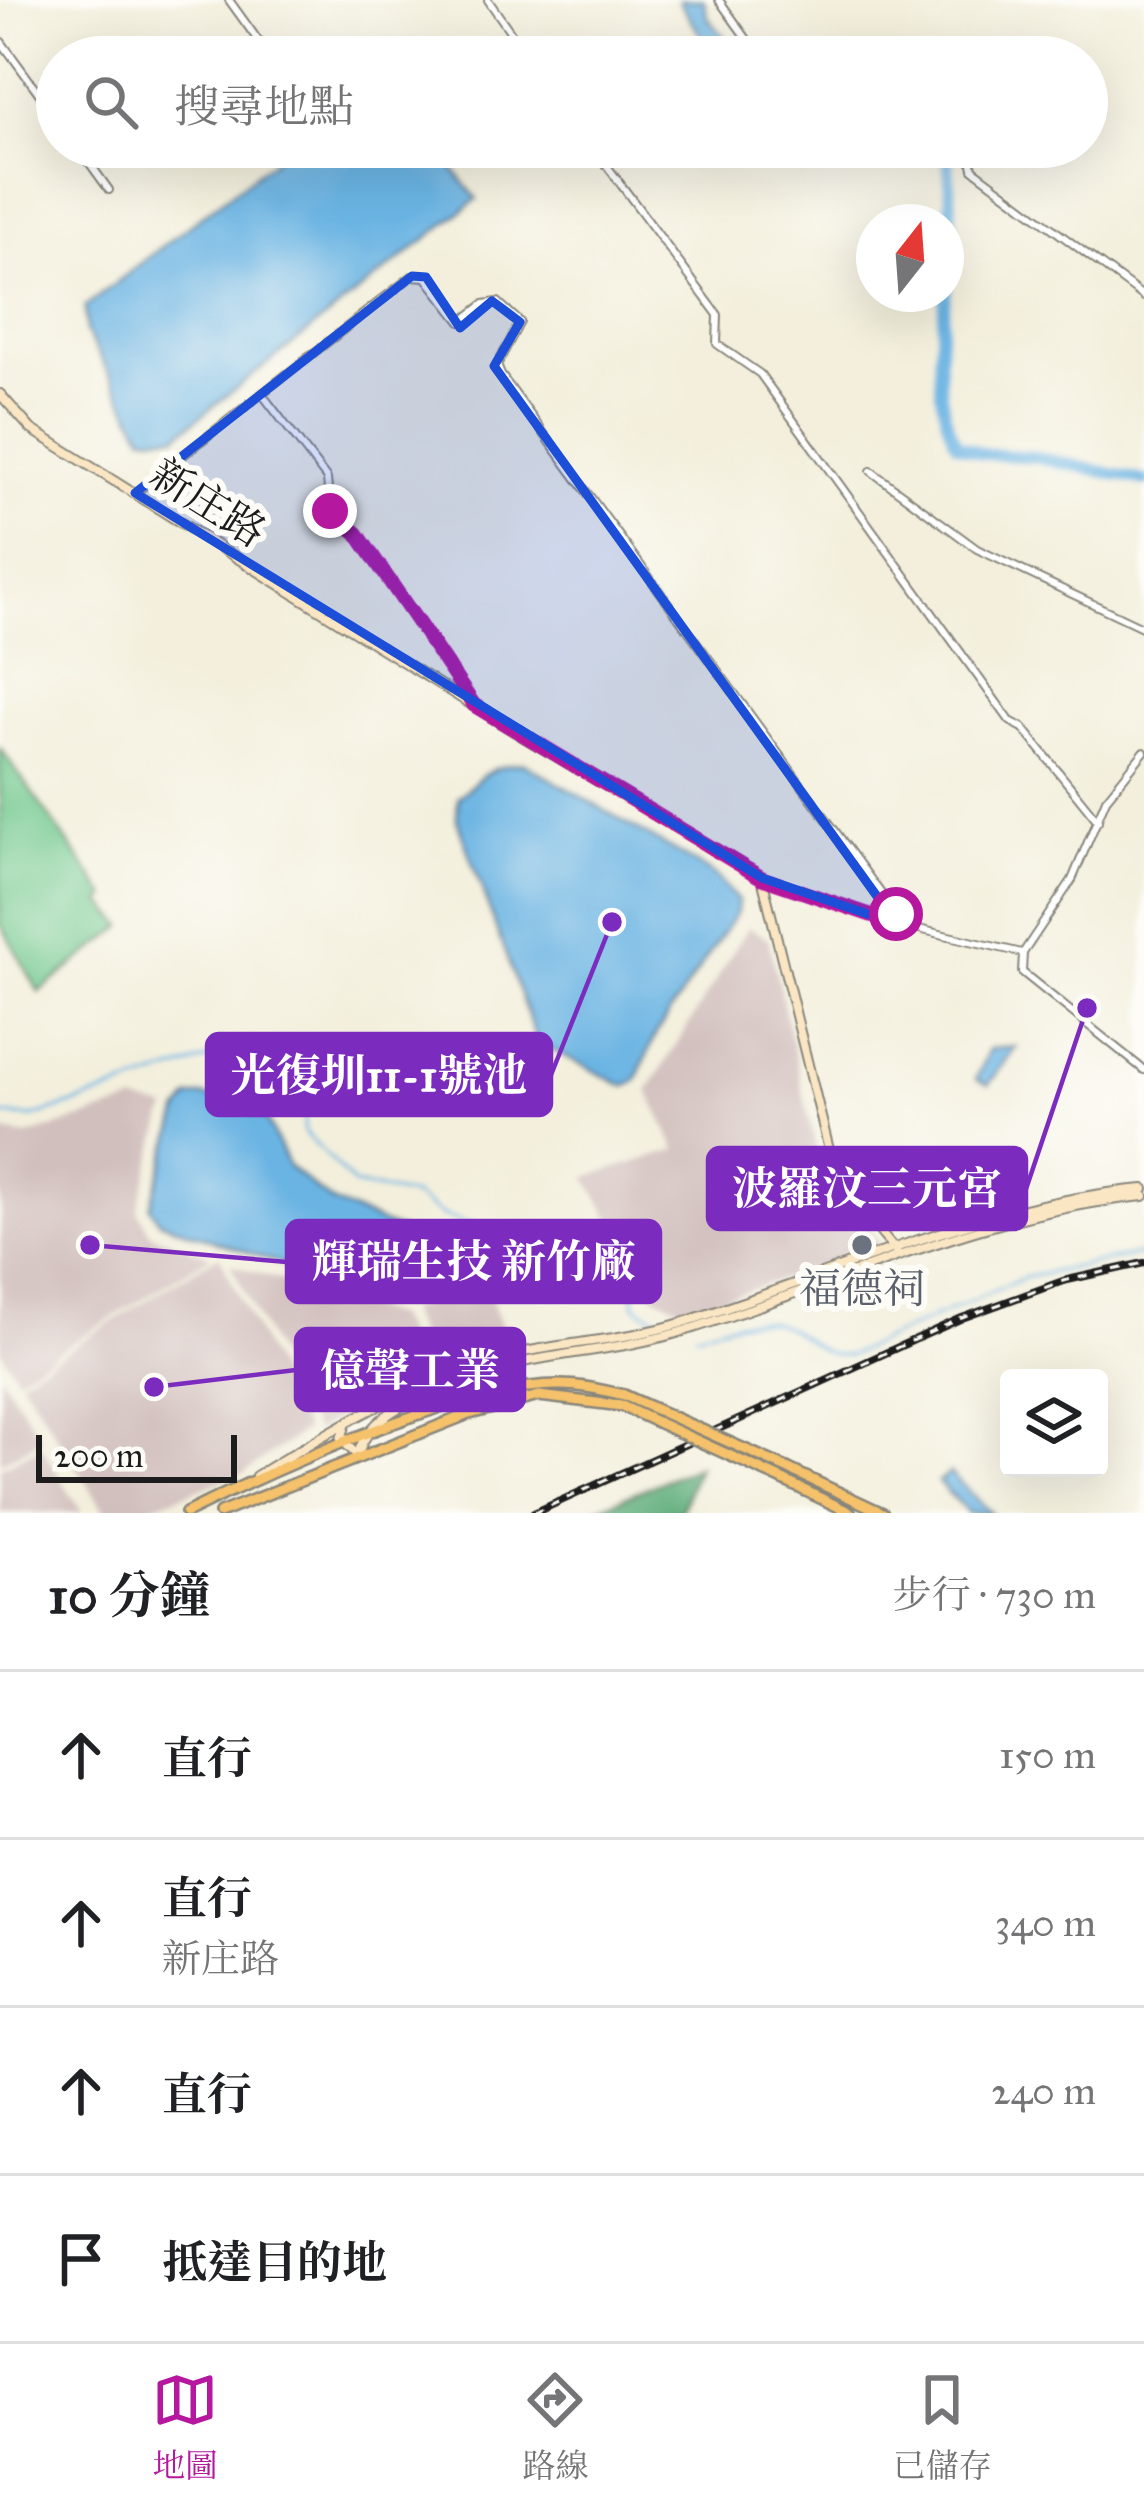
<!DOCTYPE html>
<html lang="zh-TW">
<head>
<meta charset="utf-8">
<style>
  :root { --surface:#fff; --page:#f6f6f6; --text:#202124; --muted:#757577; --line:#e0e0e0; --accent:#b5179e }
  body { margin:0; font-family:"IM FELL Great Primer","Noto Serif TC",serif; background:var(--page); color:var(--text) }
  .controls { position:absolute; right:36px; bottom:36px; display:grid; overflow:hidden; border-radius:12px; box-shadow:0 12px 48px #0002 }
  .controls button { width:108px; height:108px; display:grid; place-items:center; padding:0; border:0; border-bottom:3px solid var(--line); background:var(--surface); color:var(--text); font:60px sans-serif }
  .compass { position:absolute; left:856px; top:204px; width:108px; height:108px; border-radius:50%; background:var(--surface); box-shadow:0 12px 48px #0002; rotate:17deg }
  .scale { position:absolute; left:36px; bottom:30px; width:201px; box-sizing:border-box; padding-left:12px; border:6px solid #1c1c1c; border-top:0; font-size:33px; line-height:42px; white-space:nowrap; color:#1c1c1c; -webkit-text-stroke:9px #fdfcf7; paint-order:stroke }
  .stop { position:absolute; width:36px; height:36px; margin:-27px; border:9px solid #b5179e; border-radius:50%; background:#fff }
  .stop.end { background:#b5179e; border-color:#fff; box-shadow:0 3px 12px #0008 }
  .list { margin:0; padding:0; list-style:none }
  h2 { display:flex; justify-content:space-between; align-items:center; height:156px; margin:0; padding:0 48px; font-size:51px }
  h2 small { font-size:39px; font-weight:400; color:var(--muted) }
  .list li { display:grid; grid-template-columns:78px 1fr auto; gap:36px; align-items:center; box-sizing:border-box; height:168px; padding:0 48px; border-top:3px solid var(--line) }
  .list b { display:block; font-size:45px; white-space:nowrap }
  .list p { margin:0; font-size:39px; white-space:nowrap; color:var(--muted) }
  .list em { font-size:39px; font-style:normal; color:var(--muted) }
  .icon { flex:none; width:66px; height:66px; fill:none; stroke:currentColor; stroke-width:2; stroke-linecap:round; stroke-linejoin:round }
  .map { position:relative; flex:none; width:1144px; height:1513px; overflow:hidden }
  .search { position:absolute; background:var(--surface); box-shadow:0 12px 48px #0002; left:36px; right:36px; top:36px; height:132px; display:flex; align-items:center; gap:30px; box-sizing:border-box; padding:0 42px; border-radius:66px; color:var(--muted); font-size:45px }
  .sheet { height:828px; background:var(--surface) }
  nav { display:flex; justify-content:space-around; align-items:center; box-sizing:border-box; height:168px; border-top:3px solid var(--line); background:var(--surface); font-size:33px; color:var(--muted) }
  nav a { display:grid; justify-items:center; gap:6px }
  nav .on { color:var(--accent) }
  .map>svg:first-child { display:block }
  .industrial { fill:#d1bfbd }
  .green { fill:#73c98f; stroke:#487256; stroke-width:3 }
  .forest { fill:#5ead7a; stroke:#3d644b; stroke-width:3 }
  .water { fill:#6ab4e3; stroke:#436880; stroke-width:3 }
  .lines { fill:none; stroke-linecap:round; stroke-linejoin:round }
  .stream { stroke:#6ab4e3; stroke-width:3 }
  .river { stroke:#6ab4e3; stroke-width:12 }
  .street-casing { stroke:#88867c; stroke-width:10 }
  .secondary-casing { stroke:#88867c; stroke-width:12 }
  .primary-casing { stroke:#88867c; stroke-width:14 }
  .street { stroke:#fff; stroke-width:6 }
  .secondary { stroke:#fbe6c4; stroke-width:8 }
  .primary { stroke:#f5c16b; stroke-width:9 }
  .rail-casing { stroke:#1c1c1c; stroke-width:8 }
  .rail { stroke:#fdfcf7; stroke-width:3; stroke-dasharray:9; stroke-linecap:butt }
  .primary-bridge-casing { stroke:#88867c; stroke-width:14; stroke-linecap:butt }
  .primary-bridge { stroke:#f5c16b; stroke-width:9 }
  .route { stroke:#b5179e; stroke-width:15 }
  .marked { fill:#1d4ed8; fill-opacity:0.2; stroke:#1d4ed8; stroke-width:9; stroke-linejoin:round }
  .worship-dot { fill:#6b7280; stroke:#fdfcf7; stroke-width:4.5 }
  .labels { text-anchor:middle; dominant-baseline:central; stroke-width:12; stroke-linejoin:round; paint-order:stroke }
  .street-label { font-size:42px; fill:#1c1c1c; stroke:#fdfcf7 }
  .worship-label { font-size:42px; fill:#5b616d; stroke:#fdfcf7 }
  .leader { fill:none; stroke:#7b2cbf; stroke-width:4.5 }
  .callout-dot { fill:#7b2cbf; stroke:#fdfcf7; stroke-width:4.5 }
  .callout { fill:#7b2cbf; stroke:#7b2cbf; stroke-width:4.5 }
  .callout-label { font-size:45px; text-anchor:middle; font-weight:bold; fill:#fff }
</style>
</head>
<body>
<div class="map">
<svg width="1144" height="1513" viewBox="0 0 1144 1513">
  <rect width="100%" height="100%" fill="#fdfcf7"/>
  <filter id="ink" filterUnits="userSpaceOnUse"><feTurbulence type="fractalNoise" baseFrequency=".00833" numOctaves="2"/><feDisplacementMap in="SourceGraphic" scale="24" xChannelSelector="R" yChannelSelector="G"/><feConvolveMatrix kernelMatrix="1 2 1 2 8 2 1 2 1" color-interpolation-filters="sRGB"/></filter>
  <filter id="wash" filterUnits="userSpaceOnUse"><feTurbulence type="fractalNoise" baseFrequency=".004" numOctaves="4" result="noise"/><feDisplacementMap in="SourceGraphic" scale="48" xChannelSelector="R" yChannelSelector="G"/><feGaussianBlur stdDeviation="2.7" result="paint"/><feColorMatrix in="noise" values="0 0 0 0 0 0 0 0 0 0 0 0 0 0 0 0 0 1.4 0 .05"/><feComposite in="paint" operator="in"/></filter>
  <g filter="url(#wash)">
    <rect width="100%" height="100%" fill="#f3efdc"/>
    <path class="industrial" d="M748,927L768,938L821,1170L882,1247L685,1310L654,1295L655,1258L624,1241L586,1177L677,1150L648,1091Z
      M135,1102L167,1108L137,1210L151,1234L211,1256L17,1377L0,1349V1131L27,1136Z
      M219,1255L305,1430L244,1473L132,1513H106L20,1379Z
      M230,1264L396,1317L423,1371L315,1431Z
      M485,1284L511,1348L435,1373L407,1311L430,1300L424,1287Z
      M0,1374L42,1439L0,1463Z
      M41,1446L82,1513H0V1468Z"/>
    <path class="green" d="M0,748L107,897L102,902L124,926L39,992L0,923Z"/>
    <path class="forest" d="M698,1466L680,1513H586Z"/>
    <path class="water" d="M678,0H704L708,18L742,57L714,56Z
      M290,147H436L477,199L177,435L144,436L86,332L85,307Z
      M524,763L715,875L738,901L737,912L657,1032L636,1081L624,1086L537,1042L457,820L458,798C479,777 493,764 524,763Z
      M1016,1047L988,1085L976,1079L989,1049Z
      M204,1096L266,1119L289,1167L333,1203L414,1236L417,1245L406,1275L384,1300L159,1221L150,1207L180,1111L190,1098Z
      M950,1473L991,1513H968L938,1482Z"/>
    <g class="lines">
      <path class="stream" d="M0,1115L33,1117L216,1057L266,1060L305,1104L304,1132L354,1185L413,1196L441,1215L539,1246L572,1273L620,1264L631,1279L635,1306L656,1317
        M695,1333C719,1327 747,1316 772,1322C804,1330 814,1358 850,1355L1023,1278L1144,1253"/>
      <path class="river" d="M947,147C949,175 952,204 951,232C950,302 922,380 957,444L984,454L1036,457L1144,481"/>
    </g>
  </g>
  <g filter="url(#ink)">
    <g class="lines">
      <g class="street-casing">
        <path id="street" d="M229,0L270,57
          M488,0L528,57
          M719,0L749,42L770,57
          M0,40L57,118
          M78,147L109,190
          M593,147L718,315L717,344L760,374L1010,721L1023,728L1098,821
          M969,147L973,169L1144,297
          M262,394L327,479L330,511L357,533L472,702
          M871,471L977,549L1144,628
          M135,493L412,276L426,277L461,322L484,304L498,302L520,322L497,365L501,375L896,914L897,924
          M1144,752L1106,799L1072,880L1023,953L1022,972L1144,1070
          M762,878L897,924L1022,953"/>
      </g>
      <g class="secondary-casing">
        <path id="secondary" d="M0,394L31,429L512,730L762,878L836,1178L898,1254
          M346,1423L341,1439L358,1456C365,1420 406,1403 438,1388C517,1352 605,1356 687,1330C841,1282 982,1212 1144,1196
          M256,1476C334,1428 413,1381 502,1357C561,1342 623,1341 681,1323C835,1274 981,1203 1144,1189"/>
      </g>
      <g class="primary-casing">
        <path id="primary" d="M789,1469L883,1513
          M783,1480L851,1513
          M186,1513C277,1468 461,1384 560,1385C582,1385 603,1390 624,1395
          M220,1513L466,1415L539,1396L622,1406"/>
      </g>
      <use href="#street" class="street"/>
      <use href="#secondary" class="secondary"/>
      <use href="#primary" class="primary"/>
      <g class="rail-casing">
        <path id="rail" d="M534,1513L962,1318L1063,1281L1144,1263"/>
      </g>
      <use href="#rail" class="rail"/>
      <g class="primary-bridge-casing">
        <path id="primary-bridge" d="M624,1395L789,1469
          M622,1406L783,1480"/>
      </g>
      <use href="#primary-bridge" class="primary-bridge"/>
    </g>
  </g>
  <g class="lines" filter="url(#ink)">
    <path class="route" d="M330,511L357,533L474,705L762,878L897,924L896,914"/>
  </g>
  <path class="marked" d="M412,276L426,277L460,328L492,301L520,322L494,366L897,924L762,878L135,493Z"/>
  <circle class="worship-dot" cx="862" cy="1245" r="12"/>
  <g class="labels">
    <g class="street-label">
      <text transform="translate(208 503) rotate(32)">新庄路</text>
    </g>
    <g class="worship-label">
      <text x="862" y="1289">福德祠</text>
    </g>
  </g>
  <path class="leader" d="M612 922L551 1075M1087 1008L1026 1189M90 1245L287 1262M154 1387L296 1370"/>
  <g class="callout-dot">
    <circle cx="612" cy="922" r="12"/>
    <circle cx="1087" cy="1008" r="12"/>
    <circle cx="90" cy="1245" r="12"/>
    <circle cx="154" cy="1387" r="12"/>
  </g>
  <g class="callout">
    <rect x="207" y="1034" width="344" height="81" rx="12"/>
    <rect x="708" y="1148" width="318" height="81" rx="12"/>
    <rect x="287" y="1221" width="373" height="81" rx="12"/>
    <rect x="296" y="1329" width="228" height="81" rx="12"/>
  </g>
  <g class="callout-label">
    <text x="379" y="1091">光復圳11-1號池</text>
    <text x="867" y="1204">波羅汶三元宮</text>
    <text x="474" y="1277">輝瑞生技 新竹廠</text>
    <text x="410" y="1386">億聲工業</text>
  </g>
</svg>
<div class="controls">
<button><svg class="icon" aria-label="layers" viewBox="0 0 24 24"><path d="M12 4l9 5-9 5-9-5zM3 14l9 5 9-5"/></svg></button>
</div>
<svg class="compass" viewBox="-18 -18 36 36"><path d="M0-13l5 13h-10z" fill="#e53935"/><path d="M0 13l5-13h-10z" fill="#757577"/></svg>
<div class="scale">200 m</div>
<div class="stop" style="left:896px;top:914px"></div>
<div class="stop end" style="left:330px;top:511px"></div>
<div class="search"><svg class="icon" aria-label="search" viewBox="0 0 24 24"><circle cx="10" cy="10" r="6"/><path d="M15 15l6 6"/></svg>搜尋地點</div>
</div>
<section class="sheet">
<h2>10 分鐘<small>步行 · 730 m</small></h2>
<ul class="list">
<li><svg class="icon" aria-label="ahead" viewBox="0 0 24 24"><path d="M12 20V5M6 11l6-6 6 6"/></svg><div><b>直行</b></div><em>150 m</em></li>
<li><svg class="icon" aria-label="ahead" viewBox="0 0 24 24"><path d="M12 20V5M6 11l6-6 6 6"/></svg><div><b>直行</b><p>新庄路</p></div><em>340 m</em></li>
<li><svg class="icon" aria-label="ahead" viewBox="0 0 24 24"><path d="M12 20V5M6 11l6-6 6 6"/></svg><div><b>直行</b></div><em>240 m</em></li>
<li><svg class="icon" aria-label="arrive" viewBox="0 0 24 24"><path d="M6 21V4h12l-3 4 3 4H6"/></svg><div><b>抵達目的地</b></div></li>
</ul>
</section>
<nav>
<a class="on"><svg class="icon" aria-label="map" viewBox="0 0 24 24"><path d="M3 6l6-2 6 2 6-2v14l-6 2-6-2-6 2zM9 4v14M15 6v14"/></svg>地圖</a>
<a><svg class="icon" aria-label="directions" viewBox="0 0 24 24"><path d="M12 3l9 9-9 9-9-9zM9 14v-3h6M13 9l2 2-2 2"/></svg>路線</a>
<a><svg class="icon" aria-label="saved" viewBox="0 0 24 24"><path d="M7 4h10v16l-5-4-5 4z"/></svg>已儲存</a>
</nav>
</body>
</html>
